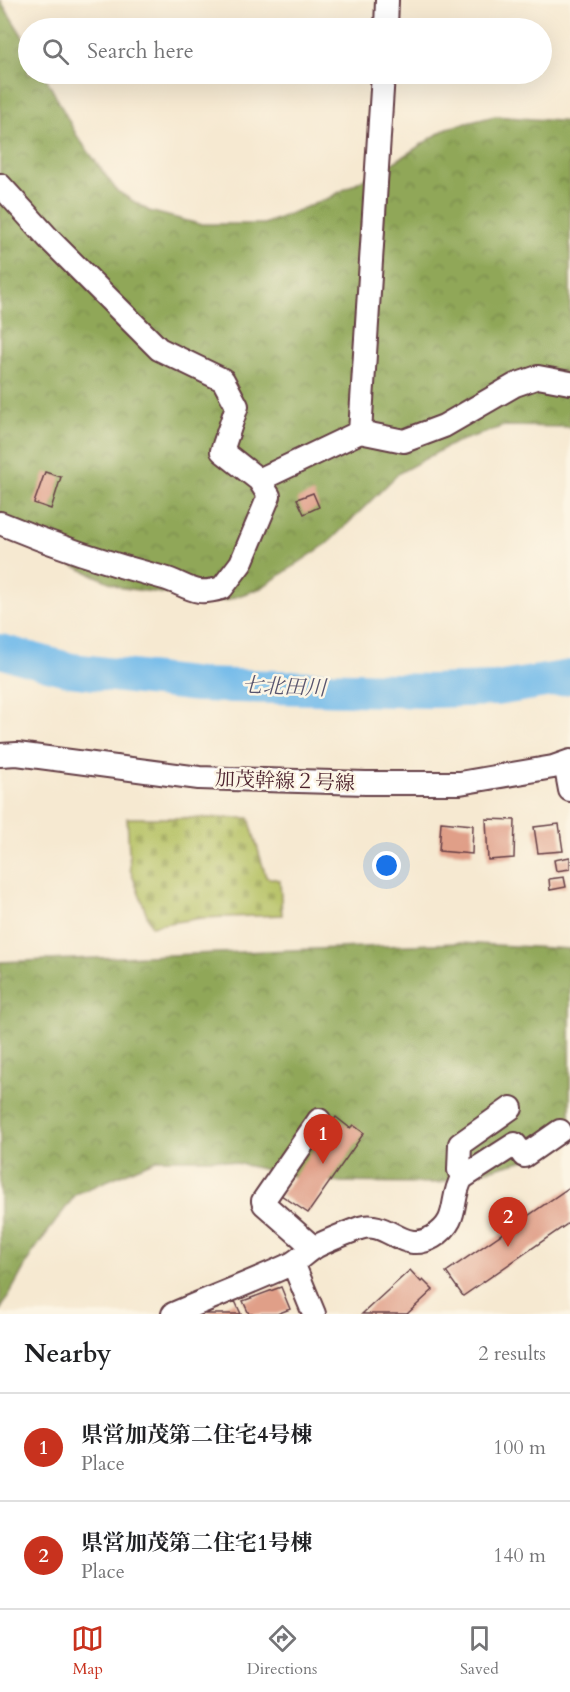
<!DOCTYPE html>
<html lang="en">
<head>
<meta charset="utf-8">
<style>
  :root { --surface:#fff; --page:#f2f2f2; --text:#202124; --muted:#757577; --line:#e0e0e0; --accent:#c8321e }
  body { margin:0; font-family:Cardo,"Noto Serif JP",serif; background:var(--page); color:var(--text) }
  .you { position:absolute; left:387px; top:866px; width:21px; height:21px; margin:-15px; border:4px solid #fff; border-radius:50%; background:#1a73e8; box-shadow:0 0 0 9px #1a73e833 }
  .badge { display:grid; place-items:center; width:39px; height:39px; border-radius:50%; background:var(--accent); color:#fff; font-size:20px; font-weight:700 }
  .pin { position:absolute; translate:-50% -50px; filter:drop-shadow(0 2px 3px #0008) }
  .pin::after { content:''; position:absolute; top:32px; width:21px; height:18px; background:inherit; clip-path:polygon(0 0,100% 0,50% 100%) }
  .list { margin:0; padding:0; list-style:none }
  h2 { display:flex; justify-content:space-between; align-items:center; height:78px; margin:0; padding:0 24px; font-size:26px }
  h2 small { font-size:20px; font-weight:400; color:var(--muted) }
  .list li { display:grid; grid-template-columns:39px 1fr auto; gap:18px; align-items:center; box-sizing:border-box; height:108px; padding:0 24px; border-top:2px solid var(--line) }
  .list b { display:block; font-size:22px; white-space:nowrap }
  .list p { margin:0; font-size:20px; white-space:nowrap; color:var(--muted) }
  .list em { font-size:20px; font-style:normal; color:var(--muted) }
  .icon { flex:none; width:33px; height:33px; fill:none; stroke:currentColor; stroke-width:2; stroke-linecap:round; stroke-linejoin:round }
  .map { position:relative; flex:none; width:570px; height:1314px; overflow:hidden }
  .search { position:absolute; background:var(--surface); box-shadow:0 6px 24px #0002; left:18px; right:18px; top:18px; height:66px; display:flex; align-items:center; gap:15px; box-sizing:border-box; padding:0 21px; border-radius:33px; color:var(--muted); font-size:22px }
  .sheet { height:294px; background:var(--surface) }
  nav { display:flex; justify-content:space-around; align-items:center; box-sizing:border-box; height:84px; border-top:2px solid var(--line); background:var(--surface); font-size:16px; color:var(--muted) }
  nav a { display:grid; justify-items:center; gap:3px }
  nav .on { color:var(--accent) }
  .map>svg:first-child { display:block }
  .forest { fill:url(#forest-crowns); stroke:#6d6342; stroke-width:1.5 }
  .cemetery { fill:url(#cemetery-stones); stroke:#807047; stroke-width:1.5 }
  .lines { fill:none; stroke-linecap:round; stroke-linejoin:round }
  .river { stroke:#71baea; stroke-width:34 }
  .building { fill:#e09f88 }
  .minor-casing { stroke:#643d44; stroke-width:26 }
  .minor { stroke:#fff; stroke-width:22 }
  .labels { text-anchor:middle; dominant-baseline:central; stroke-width:5; stroke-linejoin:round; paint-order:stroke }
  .street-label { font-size:20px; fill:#4a1f2b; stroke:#fcf5e5 }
  .water-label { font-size:21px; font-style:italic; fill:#58556e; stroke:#fcf5e5 }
</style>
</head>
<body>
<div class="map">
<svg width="570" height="1314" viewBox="0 0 570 1314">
  <defs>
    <pattern id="forest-crowns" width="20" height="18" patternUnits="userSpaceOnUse" patternTransform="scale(1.5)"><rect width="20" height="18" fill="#90a759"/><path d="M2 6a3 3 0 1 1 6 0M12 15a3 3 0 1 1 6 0" fill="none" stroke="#78874a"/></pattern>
    <pattern id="cemetery-stones" width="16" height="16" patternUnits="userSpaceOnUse" patternTransform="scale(1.5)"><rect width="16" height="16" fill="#b5c163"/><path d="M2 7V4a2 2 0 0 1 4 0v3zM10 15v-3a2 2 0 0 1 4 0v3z" fill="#9da556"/></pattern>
  </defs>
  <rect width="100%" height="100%" fill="#fcf5e5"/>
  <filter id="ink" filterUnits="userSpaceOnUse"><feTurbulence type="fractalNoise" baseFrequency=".0167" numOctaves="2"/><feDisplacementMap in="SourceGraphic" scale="12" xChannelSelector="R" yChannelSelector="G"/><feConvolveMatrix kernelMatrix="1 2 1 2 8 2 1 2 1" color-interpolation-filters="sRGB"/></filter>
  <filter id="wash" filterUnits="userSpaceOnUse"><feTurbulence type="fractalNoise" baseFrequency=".008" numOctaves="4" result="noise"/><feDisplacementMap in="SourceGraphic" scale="24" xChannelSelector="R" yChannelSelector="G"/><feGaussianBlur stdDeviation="1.35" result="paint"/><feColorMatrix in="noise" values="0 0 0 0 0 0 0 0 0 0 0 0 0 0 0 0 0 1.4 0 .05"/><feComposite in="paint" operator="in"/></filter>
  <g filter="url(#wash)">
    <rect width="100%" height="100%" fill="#f6e9d1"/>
    <path class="forest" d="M0,0L28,45V74H44L77,136L117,191L149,211L199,224H264L329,198L396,161L447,128L495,116L570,122V427L504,426L454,443L399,473L328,543L261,588L224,601L122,588L0,532Z
      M458,943L570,949V1125L525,1160L439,1183L319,1182L218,1159H158L76,1194L33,1252L0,1311V962Z"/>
    <path class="cemetery" d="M127,818H249L266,877L280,880L282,915L201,918L151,926L130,869Z"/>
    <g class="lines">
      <path class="river" d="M0,651L71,670L198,685L430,691L496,689L570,677"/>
    </g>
    <g id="blocks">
      <path class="building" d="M45,472L61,477L51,509L34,503Z
        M313,493L319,507L304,514L297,499Z
        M486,819L515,820L514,858L488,860Z
        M441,822L473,825L472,854L439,851Z
        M559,824L563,851L538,853L534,827Z
        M570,857V869L556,871L554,860Z
        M564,877L566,887L550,890L549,879Z
        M336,1117L350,1128L353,1125L364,1133L308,1213L281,1195Z
        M570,1187V1222L463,1296L446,1272Z
        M410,1270L421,1282L423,1280L433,1290L407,1314H362Z
        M281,1287L290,1309L277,1314H249L243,1301Z
        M235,1301L241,1314H205Z"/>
    </g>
  </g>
  <g filter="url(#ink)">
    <use href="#blocks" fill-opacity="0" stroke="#643d44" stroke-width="1.5"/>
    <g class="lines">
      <g class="minor-casing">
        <path id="minor" d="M386,28L387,0
          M0,185L51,241L159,349L223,380L237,406L222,451L259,480L360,432L383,74
          M360,432L404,441L444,426L515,385L538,377L570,383
          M0,523C55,546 106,563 164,578C176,581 187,589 199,591C206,592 215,590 222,588L241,563L269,496L259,480
          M0,755L17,754L199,778L366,783H460L553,767L570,761
          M565,763L570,790
          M462,1178L459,1170L460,1144L511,1108
          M314,1248L264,1204L263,1201L319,1120
          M293,1263L314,1314
          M173,1314C212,1297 252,1282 291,1264C299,1260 305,1253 313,1248C328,1240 344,1234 360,1228C388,1219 402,1255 433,1237C461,1220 449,1200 462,1178L515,1144L524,1156L560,1131"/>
      </g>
      <use href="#minor" class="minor"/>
    </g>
  </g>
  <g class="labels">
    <g class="street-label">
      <text transform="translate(285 781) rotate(2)">加茂幹線２号線</text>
    </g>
    <g class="water-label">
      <text transform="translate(284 687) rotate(2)">七北田川</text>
    </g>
  </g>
</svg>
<div class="you"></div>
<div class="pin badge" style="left:323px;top:1164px">1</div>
<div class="pin badge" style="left:508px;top:1247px">2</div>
<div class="search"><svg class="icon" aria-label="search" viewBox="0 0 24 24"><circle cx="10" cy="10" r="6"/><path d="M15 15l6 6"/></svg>Search here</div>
</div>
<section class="sheet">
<h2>Nearby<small>2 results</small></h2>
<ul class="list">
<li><span class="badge">1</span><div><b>県営加茂第二住宅4号棟</b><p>Place</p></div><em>100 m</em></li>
<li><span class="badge">2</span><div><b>県営加茂第二住宅1号棟</b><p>Place</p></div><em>140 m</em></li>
</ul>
</section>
<nav>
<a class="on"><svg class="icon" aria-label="map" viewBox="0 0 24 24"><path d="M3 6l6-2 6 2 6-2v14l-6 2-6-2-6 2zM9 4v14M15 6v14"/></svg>Map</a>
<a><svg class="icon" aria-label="directions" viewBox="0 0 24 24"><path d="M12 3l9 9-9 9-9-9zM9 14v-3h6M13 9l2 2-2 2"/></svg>Directions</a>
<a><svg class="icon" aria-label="saved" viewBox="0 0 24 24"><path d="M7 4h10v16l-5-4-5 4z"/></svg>Saved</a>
</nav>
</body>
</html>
